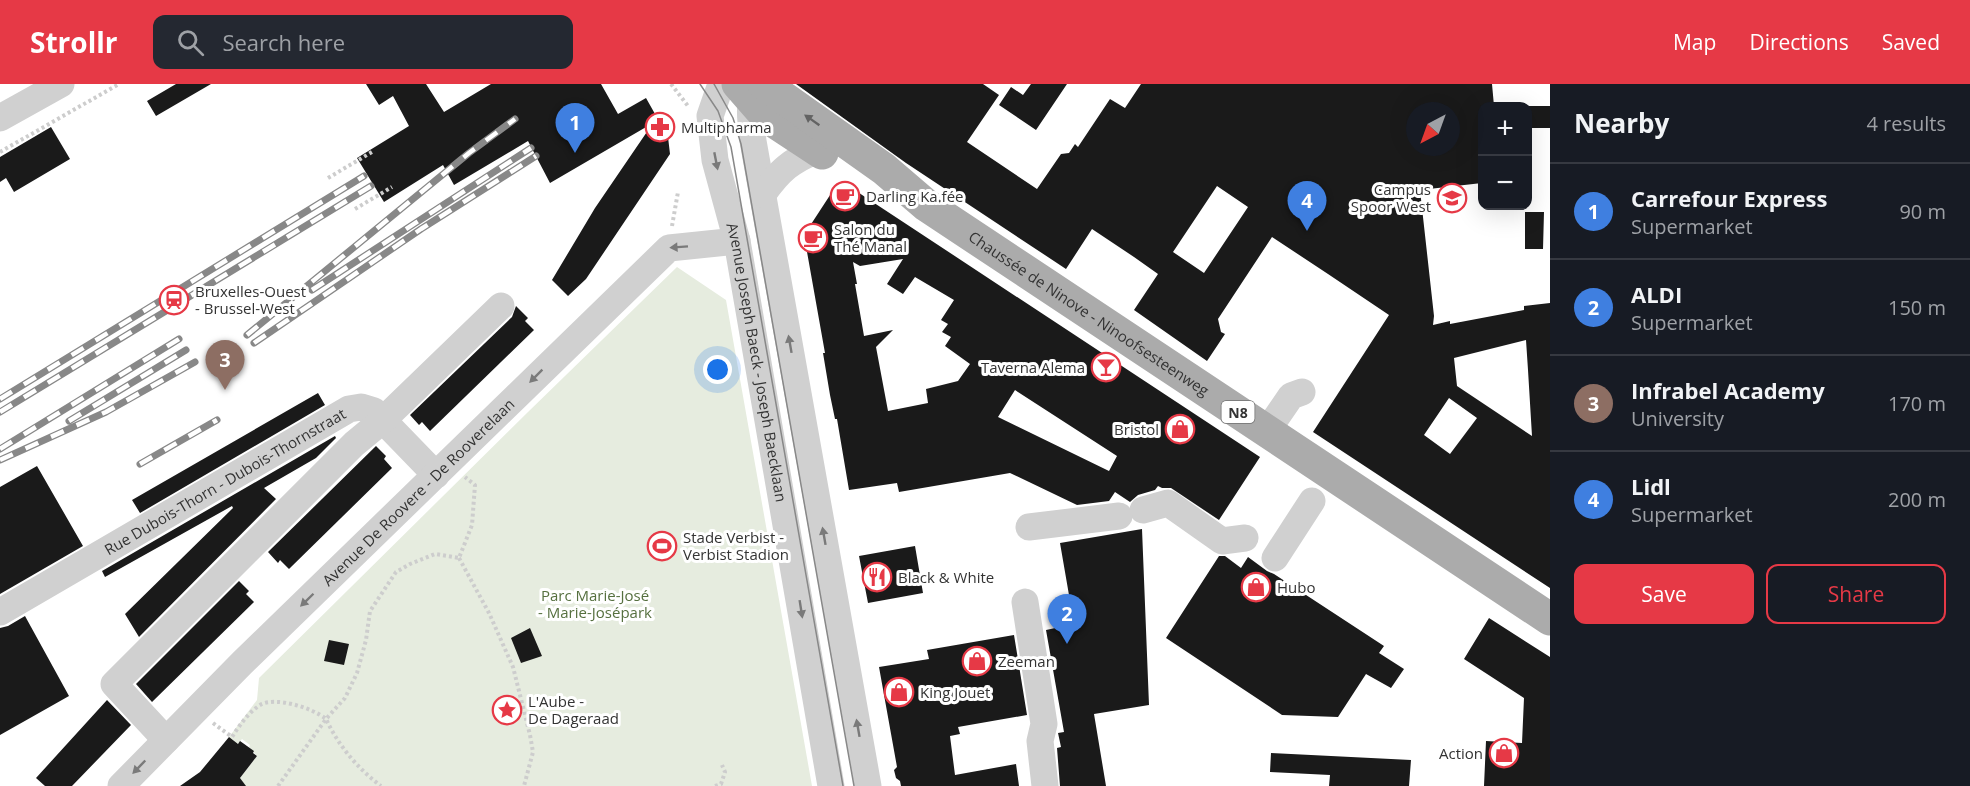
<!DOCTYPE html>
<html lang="en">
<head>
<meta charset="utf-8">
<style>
  :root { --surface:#171b24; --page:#242831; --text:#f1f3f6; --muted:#9ea1a6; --line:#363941; --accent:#e63946 }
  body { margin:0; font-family:"Open Sans",sans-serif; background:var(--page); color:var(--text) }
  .controls { position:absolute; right:18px; top:18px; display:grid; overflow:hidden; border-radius:12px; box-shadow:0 6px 24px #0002 }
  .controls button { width:54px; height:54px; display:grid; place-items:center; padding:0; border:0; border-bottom:2px solid var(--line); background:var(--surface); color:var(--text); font:30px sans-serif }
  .compass { position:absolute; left:1406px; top:18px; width:54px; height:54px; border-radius:50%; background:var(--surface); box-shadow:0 6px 24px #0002; rotate:221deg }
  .you { position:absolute; left:718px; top:286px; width:21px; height:21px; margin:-15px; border:4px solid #fff; border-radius:50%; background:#1a73e8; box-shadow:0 0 0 9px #1a73e833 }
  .badge { display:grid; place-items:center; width:39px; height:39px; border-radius:50%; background:var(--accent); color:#fff; font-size:20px; font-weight:700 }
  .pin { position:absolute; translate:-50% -50px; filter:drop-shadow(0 2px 3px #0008) }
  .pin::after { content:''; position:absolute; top:32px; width:21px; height:18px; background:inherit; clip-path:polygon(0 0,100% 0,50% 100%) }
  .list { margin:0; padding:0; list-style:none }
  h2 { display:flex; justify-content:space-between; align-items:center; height:78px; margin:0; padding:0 24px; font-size:26px }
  h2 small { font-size:20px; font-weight:400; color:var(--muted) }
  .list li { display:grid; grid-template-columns:39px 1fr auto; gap:18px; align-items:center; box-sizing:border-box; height:96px; padding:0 24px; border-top:2px solid var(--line) }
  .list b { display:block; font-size:22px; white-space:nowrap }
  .list p { margin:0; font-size:20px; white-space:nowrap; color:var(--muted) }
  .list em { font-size:20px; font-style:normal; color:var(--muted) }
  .actions { display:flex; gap:12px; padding:18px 24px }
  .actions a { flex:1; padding:14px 0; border:2px solid var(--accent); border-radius:12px; text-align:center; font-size:21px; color:var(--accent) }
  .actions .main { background:var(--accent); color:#fff }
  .icon { flex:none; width:33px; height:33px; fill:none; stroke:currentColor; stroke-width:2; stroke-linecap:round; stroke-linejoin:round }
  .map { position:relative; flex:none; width:1550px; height:702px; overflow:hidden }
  header { display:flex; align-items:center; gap:36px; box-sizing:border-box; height:84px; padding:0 30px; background:var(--accent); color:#fff }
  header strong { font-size:28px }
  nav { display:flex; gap:33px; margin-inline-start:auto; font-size:21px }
  .search { width:420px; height:54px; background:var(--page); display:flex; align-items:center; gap:15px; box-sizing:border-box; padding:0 21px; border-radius:12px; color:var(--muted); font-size:22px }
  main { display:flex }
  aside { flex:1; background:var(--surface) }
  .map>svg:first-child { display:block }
  .green { fill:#e6ecdf }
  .building { fill:#1a1a1a; fill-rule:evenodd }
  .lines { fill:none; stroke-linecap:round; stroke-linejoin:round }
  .path { stroke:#cdcdcd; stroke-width:4; stroke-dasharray:3 3; stroke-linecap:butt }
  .minor { stroke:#d0d0d0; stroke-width:27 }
  .major { stroke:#ababab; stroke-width:33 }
  .tram { stroke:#888; stroke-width:1.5 }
  .rail-casing { stroke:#888; stroke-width:7 }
  .rail { stroke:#fff; stroke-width:4.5; stroke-dasharray:14; stroke-linecap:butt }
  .oneway { fill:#636363 }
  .oneway2 { fill:#7a7a7a }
  .labels { text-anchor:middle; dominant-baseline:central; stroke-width:6; stroke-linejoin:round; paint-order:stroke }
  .shield { fill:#fff; stroke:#707070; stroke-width:1.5 }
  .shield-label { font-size:14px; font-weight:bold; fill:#333 }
  .poi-label { font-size:15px; fill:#333; stroke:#fff; text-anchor:start }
  .street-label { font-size:15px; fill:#333; stroke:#fff }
  .park-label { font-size:15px; fill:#56703f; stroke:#fff }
</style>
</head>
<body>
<header>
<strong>Strollr</strong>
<div class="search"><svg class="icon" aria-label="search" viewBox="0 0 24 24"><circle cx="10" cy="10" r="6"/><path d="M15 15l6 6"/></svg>Search here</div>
<nav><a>Map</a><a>Directions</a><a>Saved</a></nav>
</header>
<main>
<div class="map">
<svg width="1550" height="702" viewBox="0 0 1550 702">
  <rect width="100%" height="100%" fill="#fff"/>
  <path class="green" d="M677,183L726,216L812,702H238L242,697L240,694L257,672L249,663L250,661L242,655L238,660L229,653L257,616L259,594L528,328Z"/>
  <path class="building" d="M176,0H211L156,32L147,17Z
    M366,0H426L444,28L491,0H601L618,30L646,14L668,53L670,70L586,195L568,212L552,196L595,124L653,39L550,99L528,57L454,101L443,81L384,118L357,74L409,42L393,12L379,21Z
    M796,0H983L999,11L967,58L1037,105L1061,70L1069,69L1075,60L1078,63L1110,15L1125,24L1141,0H1492L1494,22H1482V99L1420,106L1434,232L1433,241L1450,237V240L1524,226V222L1550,219V504L1313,348L1389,231L1328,190L1272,153L1218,235L1221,248L1225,250L1207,277L1134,226L1158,190L1134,173L1092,145L1066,185L906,79ZM1415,27H1451V63H1415ZM1217,102L1248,123L1204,189L1173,168ZM1526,256L1528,286L1532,352L1457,302L1454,274ZM1449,314L1477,334L1450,370L1424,351Z
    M1031,0H1067L1036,46L999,21L1011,3L1023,11Z
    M1527,22H1550V44H1527Z
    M51,43L70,75L14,108L6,94L0,98V73Z
    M850,103L1260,373L1219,436L1171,404H1162L1158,402L1155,406L1138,411L1130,418L1115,408L1109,417L1077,421L1010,389L899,408L897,399L849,406L837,335H835L830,311L823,269H825L804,151L834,105ZM903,175L887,200L903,210L915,193L954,216L941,236L948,240L942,248L951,253L945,262L970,280L958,297L926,305L928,319L888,327L876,263L893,246L864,252L855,200H857L853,178L860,182ZM1015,306L1117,372L1109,387L998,333Z
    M1525,128H1544L1543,165H1525Z
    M516,222L528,234L525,237L534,246L430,347L422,338L419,341L410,331L512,233Z
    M318,309L325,321L140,429L132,416Z
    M335,352L336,354L316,374L264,404L276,415L139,553L125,530L233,424L232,422L105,493L102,487Z
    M376,362L386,372L384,375L392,384L289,485L280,476L278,479L268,468Z
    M37,382L83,462L0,510V403Z
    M1142,445L1149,621L1094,630L1106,702H1060L1057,664L1061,663L1058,649L1064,648L1046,546L1074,540L1060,459Z
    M915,462L923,509L868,519L859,472Z
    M1219,472H1225L1241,484L1248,473L1267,487L1274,490L1384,562L1379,569L1404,585L1391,604L1366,590L1338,633L1282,631L1166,554Z
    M239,497L249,507L246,510L254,518L152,618L136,600Z
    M25,532L69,612L0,651V544L8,542Z
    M1489,534L1550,573V702H1484L1486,657L1522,659L1524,614L1464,575Z
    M530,544L542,572L521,579L511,554Z
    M1014,551L1027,631L958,643L960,650L950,652L955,691L1016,680L1019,702H901L900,697L896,694L894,686L897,683L879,583L929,575L927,566Z
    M329,556L349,560L344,581L324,577Z
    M107,616L131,641L72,702H45L36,694Z
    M229,653L238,660L240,657L254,667L253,669L257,672L240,694L246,702H180L200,688Z
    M1271,669L1411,676L1409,702H1329L1330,691L1270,688Z"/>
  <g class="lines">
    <path class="path" d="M671,0L688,22
      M0,68L119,0
      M328,94L372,68
      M355,125L392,103
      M672,142L678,108
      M459,474L489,529L513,583L530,651L533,668L524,702
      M213,639L232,653C239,642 248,629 260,621C275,612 313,624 326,635L345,614L357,589L366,556L370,527L396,488L410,480L435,470L459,474L472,441L475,401L465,393
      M278,702L326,635C338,661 358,685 381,702
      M715,702L721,700L725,688L722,681"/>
    <g class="minor">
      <path id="s1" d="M721,0L710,32L715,76L737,157L831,702"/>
      <path d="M754,4C748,22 751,39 753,57L868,702"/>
      <path d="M0,34L61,0"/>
      <path d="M763,110C780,86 791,77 817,66"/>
      <path d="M1267,347L1291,312L1302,308"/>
      <path d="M1143,426L1168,419L1222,457L1245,454"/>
      <path d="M1029,443L1119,432"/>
      <path d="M1275,474L1312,417"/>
      <path d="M1025,518L1044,640L1040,657L1045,702"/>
      <path id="s2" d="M0,528L349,325L361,323L374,327L436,391"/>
      <path d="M166,656L114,600L354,360L383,336L501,222"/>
      <path id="s3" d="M121,702L242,579L669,164L737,157"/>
    </g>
    <g class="major">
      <path d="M738,0L766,32L822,69"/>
      <path id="s4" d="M764,0L884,85L926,121L1550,535"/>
    </g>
    <path class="tram" d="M700,0L718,27L731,63L843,702
      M714,0L733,34L741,60L854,702"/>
    <g class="rail-casing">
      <path id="rail" d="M312,206L531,64
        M247,251L469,69L515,35
        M254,259L421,145L536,72
        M0,315L364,92
        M0,328L371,102
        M69,337L186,266
        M0,365L179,255
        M0,376L106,328L195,278
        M140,380L217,336"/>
    </g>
    <use href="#rail" class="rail"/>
  </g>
  <defs><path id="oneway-solid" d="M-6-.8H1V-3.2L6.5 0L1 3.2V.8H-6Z" transform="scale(1.5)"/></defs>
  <use class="oneway" href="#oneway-solid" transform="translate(812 36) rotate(-145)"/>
  <g class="oneway2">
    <use href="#oneway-solid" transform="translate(716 77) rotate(79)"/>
    <use href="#oneway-solid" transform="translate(679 163) rotate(176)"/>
    <use href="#oneway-solid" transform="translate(790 260) rotate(-100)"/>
    <use href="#oneway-solid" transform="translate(536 292) rotate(135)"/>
    <use href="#oneway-solid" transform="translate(824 452) rotate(-100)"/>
    <use href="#oneway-solid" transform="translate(307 516) rotate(136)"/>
    <use href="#oneway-solid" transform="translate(801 525) rotate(81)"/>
    <use href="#oneway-solid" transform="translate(858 644) rotate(-100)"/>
    <use href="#oneway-solid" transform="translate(139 683) rotate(134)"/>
  </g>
  <defs>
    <g id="pharmacy-ring" transform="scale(1.5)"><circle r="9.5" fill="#fff" stroke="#e63946" stroke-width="1.5"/><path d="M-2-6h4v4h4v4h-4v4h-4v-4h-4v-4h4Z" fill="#e63946"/></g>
    <g id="cafe-ring" transform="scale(1.5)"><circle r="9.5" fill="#fff" stroke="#e63946" stroke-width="1.5"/><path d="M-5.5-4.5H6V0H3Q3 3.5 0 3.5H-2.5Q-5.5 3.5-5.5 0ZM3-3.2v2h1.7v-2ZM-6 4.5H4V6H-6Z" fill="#e63946"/></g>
    <g id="school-ring" transform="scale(1.5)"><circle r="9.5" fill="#fff" stroke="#e63946" stroke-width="1.5"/><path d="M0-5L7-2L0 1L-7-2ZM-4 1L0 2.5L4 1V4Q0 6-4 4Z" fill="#e63946"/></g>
    <g id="station-ring" transform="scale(1.5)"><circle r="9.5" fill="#fff" stroke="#e63946" stroke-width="1.5"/><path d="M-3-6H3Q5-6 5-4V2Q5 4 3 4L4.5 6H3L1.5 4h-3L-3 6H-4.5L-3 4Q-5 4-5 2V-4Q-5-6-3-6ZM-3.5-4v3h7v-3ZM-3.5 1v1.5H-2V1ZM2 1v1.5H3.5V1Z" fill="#e63946"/></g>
    <g id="bar-ring" transform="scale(1.5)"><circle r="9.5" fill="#fff" stroke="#e63946" stroke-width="1.5"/><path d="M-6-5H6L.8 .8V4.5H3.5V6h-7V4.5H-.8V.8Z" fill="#e63946"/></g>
    <g id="shop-ring" transform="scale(1.5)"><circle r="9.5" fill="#fff" stroke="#e63946" stroke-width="1.5"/><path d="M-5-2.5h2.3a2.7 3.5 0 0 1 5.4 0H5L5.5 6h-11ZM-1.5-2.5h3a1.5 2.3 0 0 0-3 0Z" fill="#e63946"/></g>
    <g id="stadium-ring" transform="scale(1.5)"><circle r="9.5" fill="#fff" stroke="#e63946" stroke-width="1.5"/><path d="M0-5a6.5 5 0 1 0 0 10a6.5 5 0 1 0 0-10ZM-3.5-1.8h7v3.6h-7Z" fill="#e63946"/></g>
    <g id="restaurant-ring" transform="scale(1.5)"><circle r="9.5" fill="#fff" stroke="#e63946" stroke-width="1.5"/><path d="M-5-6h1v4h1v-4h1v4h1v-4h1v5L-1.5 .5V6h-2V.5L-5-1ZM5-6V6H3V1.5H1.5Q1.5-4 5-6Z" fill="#e63946"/></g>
    <g id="sight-ring" transform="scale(1.5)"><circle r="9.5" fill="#fff" stroke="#e63946" stroke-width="1.5"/><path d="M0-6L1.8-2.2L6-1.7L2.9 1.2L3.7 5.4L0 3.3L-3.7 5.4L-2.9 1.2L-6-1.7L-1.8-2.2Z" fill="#e63946"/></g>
  </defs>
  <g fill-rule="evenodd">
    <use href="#pharmacy-ring" x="660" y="43"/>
    <use href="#cafe-ring" x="845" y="112"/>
    <use href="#school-ring" x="1452" y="114"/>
    <use href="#cafe-ring" x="813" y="154"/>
    <use href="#station-ring" x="174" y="216"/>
    <use href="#bar-ring" x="1106" y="283"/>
    <use href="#shop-ring" x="1180" y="345"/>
    <use href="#stadium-ring" x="662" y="462"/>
    <use href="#restaurant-ring" x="877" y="493"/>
    <use href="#shop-ring" x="1256" y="503"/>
    <use href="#shop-ring" x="977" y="577"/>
    <use href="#shop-ring" x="899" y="608"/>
    <use href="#sight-ring" x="507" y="626"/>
    <use href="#shop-ring" x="1504" y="669"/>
  </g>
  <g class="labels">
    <rect class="shield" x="1221.5" y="317" width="33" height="22" rx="4.5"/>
    <g class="shield-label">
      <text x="1238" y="328">N8</text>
    </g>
    <g class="poi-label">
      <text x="681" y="43">Multipharma</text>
      <text x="1431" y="105" text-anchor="end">Campus<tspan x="1431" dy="17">Spoor West</tspan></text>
      <text x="866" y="112">Darling Ka.fée</text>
      <text x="834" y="145">Salon du<tspan x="834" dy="17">Thé Manal</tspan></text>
      <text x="195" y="207">Bruxelles-Ouest<tspan x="195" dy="17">- Brussel-West</tspan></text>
      <text x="1085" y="283" text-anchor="end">Taverna Alema</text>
      <text x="1159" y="345" text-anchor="end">Bristol</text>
      <text x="683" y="453">Stade Verbist -<tspan x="683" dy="17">Verbist Stadion</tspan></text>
      <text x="898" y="493">Black &amp; White</text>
      <text x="1277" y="503">Hubo</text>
      <text x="998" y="577">Zeeman</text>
      <text x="920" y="608">King Jouet</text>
      <text x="528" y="617">L'Aube -<tspan x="528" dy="17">De Dageraad</tspan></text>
      <text x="1483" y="669" text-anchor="end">Action</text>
    </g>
    <g class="street-label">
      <text stroke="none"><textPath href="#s4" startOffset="398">Chaussée de Ninove - Ninoofsesteenweg</textPath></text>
      <text stroke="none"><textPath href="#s1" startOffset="285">Avenue Joseph Baeck - Joseph Baecklaan</textPath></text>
      <text stroke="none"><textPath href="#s2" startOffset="260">Rue Dubois-Thorn - Dubois-Thornstraat</textPath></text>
      <text stroke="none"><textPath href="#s3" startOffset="418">Avenue De Roovere - De Rooverelaan</textPath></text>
    </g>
    <g class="park-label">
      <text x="595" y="511">Parc Marie-José<tspan x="595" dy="17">- Marie-Josépark</tspan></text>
    </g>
  </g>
</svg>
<div class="controls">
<button>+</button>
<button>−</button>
</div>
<svg class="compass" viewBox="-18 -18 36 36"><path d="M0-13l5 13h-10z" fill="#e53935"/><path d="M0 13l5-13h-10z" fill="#9ea1a6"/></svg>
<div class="you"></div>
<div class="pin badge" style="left:575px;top:69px;background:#3f7fe0">1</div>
<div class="pin badge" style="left:1067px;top:560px;background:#3f7fe0">2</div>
<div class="pin badge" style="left:225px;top:306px;background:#8d6e63">3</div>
<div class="pin badge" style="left:1307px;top:147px;background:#3f7fe0">4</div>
</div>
<aside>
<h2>Nearby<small>4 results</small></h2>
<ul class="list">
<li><span class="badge" style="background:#3f7fe0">1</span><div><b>Carrefour Express</b><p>Supermarket</p></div><em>90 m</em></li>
<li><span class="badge" style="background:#3f7fe0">2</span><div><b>ALDI</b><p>Supermarket</p></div><em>150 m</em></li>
<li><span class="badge" style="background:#8d6e63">3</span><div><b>Infrabel Academy</b><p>University</p></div><em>170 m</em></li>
<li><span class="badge" style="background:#3f7fe0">4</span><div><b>Lidl</b><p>Supermarket</p></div><em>200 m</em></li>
</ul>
<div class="actions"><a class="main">Save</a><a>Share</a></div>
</aside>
</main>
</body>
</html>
